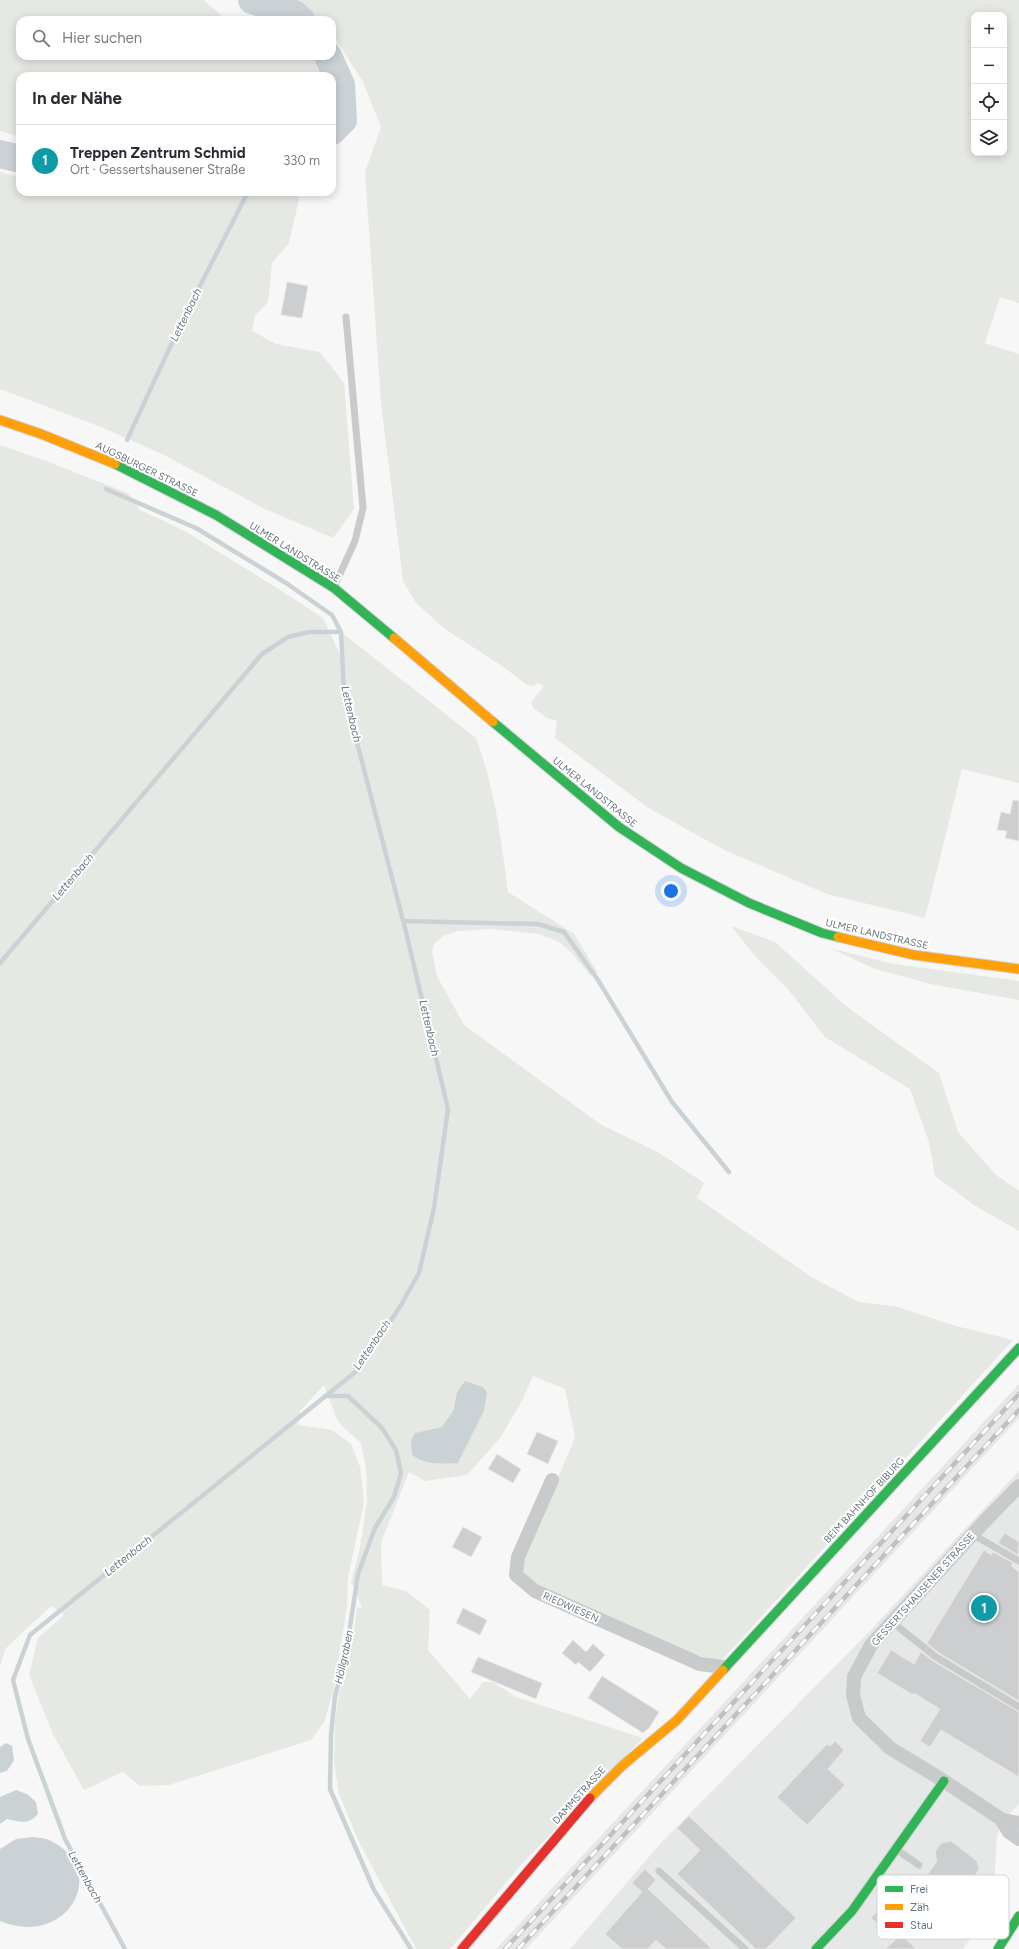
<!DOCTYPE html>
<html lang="de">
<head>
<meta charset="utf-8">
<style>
  :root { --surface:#fff; --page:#f2f2f3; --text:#2b2b33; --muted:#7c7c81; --line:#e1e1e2; --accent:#5c6168 }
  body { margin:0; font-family:Figtree,sans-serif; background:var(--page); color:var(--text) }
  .controls { position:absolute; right:12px; top:12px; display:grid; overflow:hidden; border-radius:8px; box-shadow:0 2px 10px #0003 }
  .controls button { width:36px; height:36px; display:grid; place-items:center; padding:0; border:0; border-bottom:1px solid var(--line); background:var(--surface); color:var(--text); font:20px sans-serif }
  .you { position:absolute; left:671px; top:891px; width:14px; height:14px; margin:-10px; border:3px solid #fff; border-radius:50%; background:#1a73e8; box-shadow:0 0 0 6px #1a73e833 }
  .badge { display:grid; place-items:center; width:26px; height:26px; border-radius:50%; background:var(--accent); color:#fff; font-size:13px; font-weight:700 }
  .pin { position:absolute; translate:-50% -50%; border:2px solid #fff; box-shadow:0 1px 4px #0006 }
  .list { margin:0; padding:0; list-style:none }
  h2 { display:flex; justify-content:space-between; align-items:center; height:52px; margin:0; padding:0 16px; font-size:17px }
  h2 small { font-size:13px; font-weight:400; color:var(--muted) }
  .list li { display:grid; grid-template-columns:26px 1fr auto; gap:12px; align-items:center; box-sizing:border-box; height:72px; padding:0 16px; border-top:1px solid var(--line) }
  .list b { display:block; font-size:15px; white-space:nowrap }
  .list p { margin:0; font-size:13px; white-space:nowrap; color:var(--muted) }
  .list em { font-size:13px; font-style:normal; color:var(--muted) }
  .icon { flex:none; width:22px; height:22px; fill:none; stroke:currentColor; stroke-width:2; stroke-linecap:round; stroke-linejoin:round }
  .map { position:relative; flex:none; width:1019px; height:1949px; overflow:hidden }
  .search { position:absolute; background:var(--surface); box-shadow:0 2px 10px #0003; left:16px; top:16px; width:320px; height:44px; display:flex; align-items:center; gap:10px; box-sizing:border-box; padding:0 14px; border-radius:12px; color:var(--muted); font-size:15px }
  .panel { position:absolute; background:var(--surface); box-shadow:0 2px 10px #0003; left:16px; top:72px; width:320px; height:124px; border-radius:12px }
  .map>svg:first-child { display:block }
  .built { fill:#e6e7e7 }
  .green { fill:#e6e8e4; fill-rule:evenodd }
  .water { fill:#cbd2d5 }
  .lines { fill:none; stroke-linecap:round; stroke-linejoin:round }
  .stream { stroke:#cbd2d5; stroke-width:4.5 }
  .river { stroke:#cbd2d5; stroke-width:28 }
  .building { fill:#cdcecf; stroke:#e6e6e6 }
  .fast-casing { stroke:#d2d3d4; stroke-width:11 }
  .slow-casing { stroke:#d2d3d4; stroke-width:11 }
  .jam-casing { stroke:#d2d3d4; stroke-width:11 }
  .lane { stroke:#c8cacb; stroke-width:7 }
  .street { stroke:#c8cacb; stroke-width:14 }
  .fast { stroke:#30b455; stroke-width:9 }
  .slow { stroke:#ff9f0a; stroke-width:9 }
  .jam { stroke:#e5322d; stroke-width:9 }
  .rail-casing { stroke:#bfc1c1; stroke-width:4.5 }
  .rail { stroke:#fff; stroke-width:3; stroke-dasharray:9; stroke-linecap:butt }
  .labels { text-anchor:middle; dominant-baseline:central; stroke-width:4; stroke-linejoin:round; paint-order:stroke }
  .street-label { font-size:10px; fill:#66747d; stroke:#fff }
  .water-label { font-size:11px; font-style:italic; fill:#67787f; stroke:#fff }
  .key { fill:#fff; stroke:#d1d5d8; stroke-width:1 }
  .key-label { font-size:11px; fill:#66747d }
</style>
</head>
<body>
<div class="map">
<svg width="1019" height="1949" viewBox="0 0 1019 1949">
  <rect width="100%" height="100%" fill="#f7f7f7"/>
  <path class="built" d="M1019,1384V1418L526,1949H496Z
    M1019,1471V1804L1006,1818L997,1835L993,1906L963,1949H570L659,1845L866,1635Z"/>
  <path class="green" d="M0,0H204L226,20H20V56H313L321,76H20V137L0,131Z
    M282,0H1019V303L1000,297L985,343L1019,354V783L962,769L925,918L827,894L722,849L647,807L555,738L557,721L547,718L533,708L531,702L544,686L538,683L533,686L527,685L502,666L445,629L416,603L403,581L381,403L365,172L381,127L363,82L332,33V20H322ZM974,15H1004V153H974Z
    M0,172L19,177L20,192H87L97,194L146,196L180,192H295L299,199L289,243L272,263L268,302L255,315L252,331L276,344L320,352L344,383L354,509L333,538L265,509L164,455L101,427L0,389Z
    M0,445L46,461L128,493L140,510L183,530L277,588L323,618L341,657V632L476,738C495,788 501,839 508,892L574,934L598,973L591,976L571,952L559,942L539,934L490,929L459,931L445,935L435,943L432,951L437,976L464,1025L600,1124L661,1154L704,1183L697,1198L813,1278L859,1302L898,1307L956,1326L1013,1340L723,1659H711L671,1647L578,1606L529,1580L523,1570L526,1551L575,1438L565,1389L533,1376L522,1401L500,1438L467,1475L425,1481L409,1472L381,1543L382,1585L406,1591L430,1610L428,1650L470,1699L483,1682H493L516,1697L643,1738L522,1864L450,1949H416L358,1840L339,1794L334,1763L335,1722L339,1692L351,1652L357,1608L362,1607L351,1582L360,1548L367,1500L366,1468L361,1443L338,1422L324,1385L300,1411L298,1425L332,1430L351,1444L360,1467L364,1502L348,1577L347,1606L334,1689L324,1722L311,1740L169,1785L140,1786L123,1772L84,1790L53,1734L29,1675L38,1638L64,1615L51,1606L6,1648L0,1666ZM457,1392L484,1411L458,1463L415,1433L442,1427L453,1411Z
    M731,926L775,942L846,1006L939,1073L958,1132L996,1175L1019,1191V1231L974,1205L935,1176L929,1142L910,1089L825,1037L787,988L755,956Z
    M829,948L894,964L1019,981V1000L935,985L875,969Z"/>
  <path class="water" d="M465,1381L483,1387L487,1392L484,1411L458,1463C441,1464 425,1465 412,1455L411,1441L415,1433L442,1427L453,1411L457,1392Z
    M6,1743L12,1746L14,1760L7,1771L0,1773V1747Z
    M16,1790L27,1794L36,1802L38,1814C28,1825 21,1822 7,1819L0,1824V1797Z
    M33,1837C39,1838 46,1838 51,1841C111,1871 67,1949 0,1921V1849L16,1839Z"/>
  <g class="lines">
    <path class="stream" d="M127,440L183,319L248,192
      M106,489L196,528L286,583L332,615L341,632L344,692L406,932L448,1109L434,1208L419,1273L401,1305L359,1369L30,1635L13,1680L28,1739L65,1839L125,1949
      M403,921L538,924L564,932L598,980L672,1102L729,1172
      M0,963L262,654L288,637L309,632H341
      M325,1396H348L382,1428L396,1450L401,1473L394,1497L375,1528L358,1574L345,1660L335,1696L331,1735L330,1789L374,1890L411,1949"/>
    <path class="river" d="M252,0L294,14L301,20
      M328,56L341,85L343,120L332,131
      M0,154L20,159"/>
  </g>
  <path class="building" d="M287,282L308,286L302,318L281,315Z
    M1013,800L1019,801V841L1005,838L1007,831L997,830L1001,812L1010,814Z
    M537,1432L558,1441L548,1464L527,1454Z
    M497,1454L521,1469L513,1483L488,1469Z
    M463,1527L482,1537L471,1557L452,1547Z
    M1005,1533L1019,1542L1018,1555L998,1543Z
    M984,1550L991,1555L993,1552L1013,1563L1011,1566L1019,1572V1701L939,1653L927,1643Z
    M463,1608L487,1620L480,1635L456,1623Z
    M573,1640L586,1652L593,1644L605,1655L590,1672L578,1662L576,1665L562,1653Z
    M891,1650L914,1664L921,1652L933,1661L1019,1712V1777L941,1730L930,1747L920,1741L940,1709L914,1693L913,1695L877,1673Z
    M478,1657L542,1683L536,1699L471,1672Z
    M602,1676L659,1712L649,1728L643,1733L588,1698Z
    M835,1741L844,1750L828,1769L845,1785L807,1825L777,1797L827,1744L830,1746Z
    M689,1816L796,1918L766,1949H756L677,1874L700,1850L677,1828Z
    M951,1841L977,1861L979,1870L939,1924L909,1901L937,1861L935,1852L941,1843Z
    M645,1869L656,1880L648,1889L712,1949H666L656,1940L648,1949H622L605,1934L642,1892L632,1883Z
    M881,1907L897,1921L887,1933L871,1918Z
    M901,1934L916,1949H886Z"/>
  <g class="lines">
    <g class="fast-casing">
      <path id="fast" d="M115,464L216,515L334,588L394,638
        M493,722L619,827L681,868L749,903L822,933L838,937
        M723,1670L1019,1348
        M816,1949L852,1911L944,1781
        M998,1949L1019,1916"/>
    </g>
    <g class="slow-casing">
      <path id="slow" d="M0,420L41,434L115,464
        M394,638L493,722
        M838,937L914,955L1019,969
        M590,1798L623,1765L677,1720L723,1670"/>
    </g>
    <g class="jam-casing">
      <path id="jam" d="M462,1949L590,1798"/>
    </g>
    <path class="lane" d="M334,587L355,541L363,508L346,317
      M972,1534L1019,1561
      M892,1622L936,1657L1019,1707
      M897,1850L919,1865
      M659,1871L745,1949"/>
    <path class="street" d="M552,1480L518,1557L516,1575L535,1591L700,1664L724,1667
      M1019,1486L984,1522L871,1645L854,1677L853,1695L859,1718L890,1748L944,1781L1001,1819L1009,1832L1019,1839
      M1002,1820L1019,1823"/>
    <use href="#fast" class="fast"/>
    <use href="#slow" class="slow"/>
    <use href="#jam" class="jam"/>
    <g class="rail-casing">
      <path id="rail" d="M505,1949L1019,1394
        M518,1949L1019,1410"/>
    </g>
    <use href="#rail" class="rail"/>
  </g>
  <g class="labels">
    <g class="street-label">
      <text transform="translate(147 469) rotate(26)">AUGSBURGER STRASSE</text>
      <text transform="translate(295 552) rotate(32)">ULMER LANDSTRASSE</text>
      <text transform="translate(595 792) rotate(39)">ULMER LANDSTRASSE</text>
      <text transform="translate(877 934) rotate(13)">ULMER LANDSTRASSE</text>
      <text transform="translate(864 1500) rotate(-47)">BEIM BAHNHOF BIBURG</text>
      <text transform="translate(923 1589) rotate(-48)">GESSERTSHAUSENER STRASSE</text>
      <text transform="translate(571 1607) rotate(24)">RIEDWIESEN</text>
      <text transform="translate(579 1795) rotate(-48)">DAMMSTRASSE</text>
    </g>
    <g class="water-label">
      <text transform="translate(186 315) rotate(-64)">Lettenbach</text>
      <text transform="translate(351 714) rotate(77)">Lettenbach</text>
      <text transform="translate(73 877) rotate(-50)">Lettenbach</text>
      <text transform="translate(429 1028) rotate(77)">Lettenbach</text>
      <text transform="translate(372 1345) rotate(-56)">Lettenbach</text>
      <text transform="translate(128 1556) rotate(-39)">Lettenbach</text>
      <text transform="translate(344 1657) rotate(-78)">Höllgraben</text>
      <text transform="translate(85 1877) rotate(61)">Lettenbach</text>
    </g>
  </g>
  <rect x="877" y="1875" width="132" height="64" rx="6" class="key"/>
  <rect x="885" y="1886" width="18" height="6" fill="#30b455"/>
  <rect x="885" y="1904" width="18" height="6" fill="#ff9f0a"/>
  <rect x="885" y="1922" width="18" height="6" fill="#e5322d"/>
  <g class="key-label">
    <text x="910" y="1893">Frei</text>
    <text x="910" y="1911">Zäh</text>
    <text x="910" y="1929">Stau</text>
  </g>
</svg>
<div class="controls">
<button>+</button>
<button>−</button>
<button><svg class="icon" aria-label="locate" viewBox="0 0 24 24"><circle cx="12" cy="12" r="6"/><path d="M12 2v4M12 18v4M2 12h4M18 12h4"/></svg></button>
<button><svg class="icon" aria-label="layers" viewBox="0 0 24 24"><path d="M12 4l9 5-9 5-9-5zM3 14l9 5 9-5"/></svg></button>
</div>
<div class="you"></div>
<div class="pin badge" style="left:984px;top:1608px;background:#0f9aa8">1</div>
<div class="search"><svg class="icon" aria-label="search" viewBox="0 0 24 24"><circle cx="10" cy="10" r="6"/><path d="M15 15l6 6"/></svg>Hier suchen</div>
<section class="panel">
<h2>In der Nähe<small></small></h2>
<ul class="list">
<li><span class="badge" style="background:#0f9aa8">1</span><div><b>Treppen Zentrum Schmid</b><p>Ort · Gessertshausener Straße</p></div><em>330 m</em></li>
</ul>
</section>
</div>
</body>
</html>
